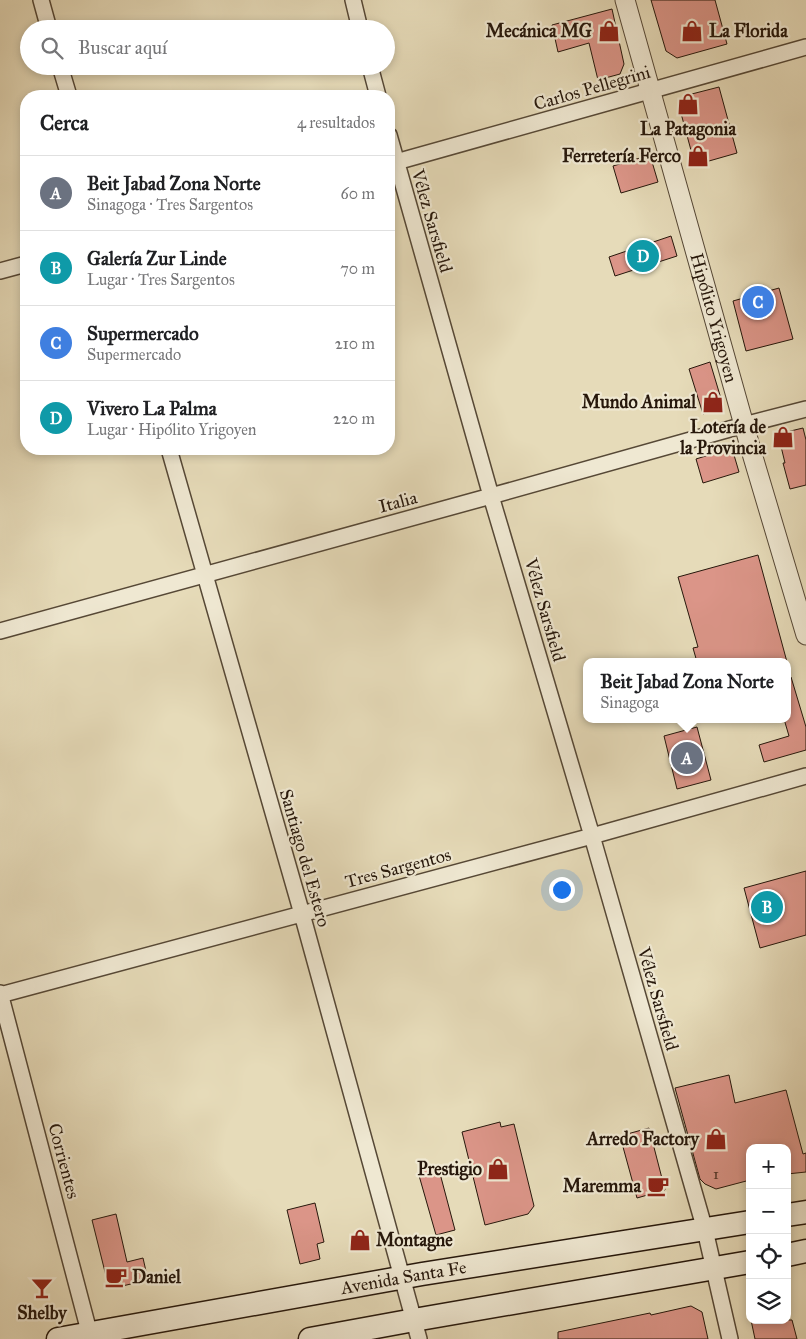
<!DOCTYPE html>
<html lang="es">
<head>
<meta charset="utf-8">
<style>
  :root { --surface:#fff; --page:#f2f2f2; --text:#202124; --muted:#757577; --line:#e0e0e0; --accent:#db2777 }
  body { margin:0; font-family:"IM FELL Great Primer",serif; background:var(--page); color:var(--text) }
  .controls { position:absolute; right:15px; bottom:15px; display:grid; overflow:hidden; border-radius:10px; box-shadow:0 2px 8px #0003 }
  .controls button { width:45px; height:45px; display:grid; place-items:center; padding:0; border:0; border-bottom:1px solid var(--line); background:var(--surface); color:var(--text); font:25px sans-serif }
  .you { position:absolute; left:561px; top:889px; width:18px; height:18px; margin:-12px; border:4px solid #fff; border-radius:50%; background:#1a73e8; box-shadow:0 0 0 8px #1a73e833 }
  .badge { display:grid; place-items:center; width:32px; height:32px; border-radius:50%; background:var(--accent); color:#fff; font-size:16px; font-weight:700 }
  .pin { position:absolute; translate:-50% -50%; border:2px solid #fff; box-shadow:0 1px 5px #0006 }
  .popup { position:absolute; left:583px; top:658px; width:208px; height:65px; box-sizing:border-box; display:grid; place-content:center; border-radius:10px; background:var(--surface); filter:drop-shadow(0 1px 4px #0005); font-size:16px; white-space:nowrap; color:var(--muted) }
  .popup b { font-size:19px; color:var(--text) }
  .popup::after { content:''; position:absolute; left:50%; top:100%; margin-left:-10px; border:10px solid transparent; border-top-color:var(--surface) }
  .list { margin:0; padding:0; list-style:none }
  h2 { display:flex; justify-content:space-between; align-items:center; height:65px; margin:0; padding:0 20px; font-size:21px }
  h2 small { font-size:16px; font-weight:400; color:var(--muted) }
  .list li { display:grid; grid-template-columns:32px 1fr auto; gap:15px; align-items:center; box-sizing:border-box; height:75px; padding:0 20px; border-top:1px solid var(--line) }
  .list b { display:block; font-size:19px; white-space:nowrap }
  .list p { margin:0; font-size:16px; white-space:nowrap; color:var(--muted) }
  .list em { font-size:16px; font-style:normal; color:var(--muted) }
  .icon { flex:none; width:28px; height:28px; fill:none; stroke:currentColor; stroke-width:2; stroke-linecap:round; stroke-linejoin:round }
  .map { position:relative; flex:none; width:806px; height:1339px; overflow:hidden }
  .search { position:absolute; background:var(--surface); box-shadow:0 2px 8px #0003; left:20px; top:20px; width:375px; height:55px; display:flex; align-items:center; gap:12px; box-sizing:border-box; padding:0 18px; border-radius:28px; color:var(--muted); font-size:19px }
  .panel { position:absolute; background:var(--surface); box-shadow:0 2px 8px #0003; left:20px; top:90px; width:375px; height:365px; border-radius:20px }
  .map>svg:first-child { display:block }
  .building { fill:#db9588; stroke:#26170b }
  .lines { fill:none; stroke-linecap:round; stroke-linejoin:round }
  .minor-casing { stroke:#564836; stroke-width:18 }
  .tertiary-casing { stroke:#564836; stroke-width:21 }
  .secondary-casing { stroke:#26170b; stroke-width:25 }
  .minor { stroke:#efe8d2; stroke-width:15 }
  .tertiary { stroke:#efe8d2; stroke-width:19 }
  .secondary { stroke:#efe8d2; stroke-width:22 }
  .labels { text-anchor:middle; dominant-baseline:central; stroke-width:4.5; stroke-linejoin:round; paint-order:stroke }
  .number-label { font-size:15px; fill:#53362a }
  .poi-label { font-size:18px; font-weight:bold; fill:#26170b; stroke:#efe8d2; text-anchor:end }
  .street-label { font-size:18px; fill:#26170b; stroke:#efe8d2 }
</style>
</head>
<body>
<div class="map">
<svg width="806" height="1339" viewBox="0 0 806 1339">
  <rect width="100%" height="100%" fill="#e6dbb9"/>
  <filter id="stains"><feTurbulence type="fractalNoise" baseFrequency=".004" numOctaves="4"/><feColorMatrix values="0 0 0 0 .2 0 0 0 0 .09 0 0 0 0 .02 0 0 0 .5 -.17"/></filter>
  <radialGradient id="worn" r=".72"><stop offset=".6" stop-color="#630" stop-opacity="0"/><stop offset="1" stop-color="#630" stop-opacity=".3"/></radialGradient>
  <path class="building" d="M651,0H715L727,44L677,58L666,51Z
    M612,9L624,64L620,74L598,80L589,43L558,52L552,25Z
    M719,87L737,153L695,165L679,106L684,96Z
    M650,155L658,182L621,193L613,166Z
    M671,236L677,256L615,276L609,257Z
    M779,288L793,339L746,351L733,301Z
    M710,362L722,402L719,408L703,414L689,369Z
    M803,428L806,440V485L790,489L783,463H785L778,434Z
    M725,450L734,455L739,472L703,483L696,459Z
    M758,555L787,662H697L693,648L698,647L678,577Z
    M787,677H791L806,727V750L764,762L759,745L789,736L784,719H787Z
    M697,727L711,780L677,789L664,736Z
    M806,871V935L760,948L744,888Z
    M729,1075L735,1103L786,1090L803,1154L806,1153V1172L787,1174V1148H750V1180L716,1189L705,1184L700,1179L675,1088Z
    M500,1122L501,1127L514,1124L534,1206L528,1214L485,1225L462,1132Z
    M649,1128L665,1190L637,1198L620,1136Z
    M438,1166L455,1230L436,1235L418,1172Z
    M315,1203L324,1242L317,1244L320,1259L300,1264L287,1210Z
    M116,1214L127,1262L143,1258L148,1280L118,1287L107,1280L92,1220Z
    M691,1306L702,1312L708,1339H558V1332L650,1313L651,1315Z
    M751,1320H792L797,1339H755Z"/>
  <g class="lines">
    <g class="minor-casing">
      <path id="minor" d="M41,0L49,29
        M353,0L360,29
        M60,66L69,96
        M370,66L378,96
        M389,135L491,496L592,836L705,1230L730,1339
        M389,164L806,47
        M0,271L26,264
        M169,449L302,914L419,1339
        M0,631L491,496L744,425L806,409
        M0,993L91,1339
        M0,995L592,836L806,776"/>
    </g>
    <g class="tertiary-casing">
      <g id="tertiary">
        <path id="s1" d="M625,0L753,457L806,635"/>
      </g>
    </g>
    <g class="secondary-casing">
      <g id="secondary">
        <path d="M787,1215L806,1212"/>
        <path d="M787,1255L806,1251"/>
        <path id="s2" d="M58,1339L422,1274L750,1222"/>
        <path d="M310,1339L414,1320L750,1262"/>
      </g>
    </g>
    <use href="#minor" class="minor"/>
    <use href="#tertiary" class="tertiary"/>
    <use href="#secondary" class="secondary"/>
  </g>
  <defs>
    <g id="shop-bare" transform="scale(1.725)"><path d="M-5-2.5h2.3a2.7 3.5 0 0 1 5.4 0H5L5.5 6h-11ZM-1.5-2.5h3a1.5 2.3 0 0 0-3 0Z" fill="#8f2418" stroke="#efe8d2" stroke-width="2.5" paint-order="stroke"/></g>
    <g id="cafe-bare" transform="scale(1.725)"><path d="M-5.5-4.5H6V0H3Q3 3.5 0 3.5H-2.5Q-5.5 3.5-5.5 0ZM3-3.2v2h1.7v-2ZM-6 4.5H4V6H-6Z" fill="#8f2418" stroke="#efe8d2" stroke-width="2.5" paint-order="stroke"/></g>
    <g id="bar-bare" transform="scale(1.725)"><path d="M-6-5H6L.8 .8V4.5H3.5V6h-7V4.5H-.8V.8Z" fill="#8f2418" stroke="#efe8d2" stroke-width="2.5" paint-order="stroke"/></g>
  </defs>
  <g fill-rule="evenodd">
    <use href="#shop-bare" x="609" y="31"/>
    <use href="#shop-bare" x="692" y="31"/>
    <use href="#shop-bare" x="688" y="104"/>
    <use href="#shop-bare" x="698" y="156"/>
    <use href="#shop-bare" x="713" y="402"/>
    <use href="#shop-bare" x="783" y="437"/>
    <use href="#shop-bare" x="716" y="1139"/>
    <use href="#shop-bare" x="498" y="1169"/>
    <use href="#cafe-bare" x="658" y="1186"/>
    <use href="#shop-bare" x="360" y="1240"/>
    <use href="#cafe-bare" x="116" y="1277"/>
    <use href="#bar-bare" x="42" y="1288"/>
  </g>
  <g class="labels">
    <g class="number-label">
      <text x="716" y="1174">1</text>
    </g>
    <g class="poi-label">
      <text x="592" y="31">Mecánica MG</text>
      <text x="709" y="31" text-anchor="start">La Florida</text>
      <text x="688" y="129" text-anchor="middle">La Patagonia</text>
      <text x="681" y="156">Ferretería Ferco</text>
      <text x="696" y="402">Mundo Animal</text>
      <text x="766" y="427">Lotería de<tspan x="766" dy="21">la Provincia</tspan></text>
      <text x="699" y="1139">Arredo Factory</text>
      <text x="482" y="1169">Prestigio</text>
      <text x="641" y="1186">Maremma</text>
      <text x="376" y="1240" text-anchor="start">Montagne</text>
      <text x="132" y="1277" text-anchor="start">Daniel</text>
      <text x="42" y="1313" text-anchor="middle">Shelby</text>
    </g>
    <g class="street-label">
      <text transform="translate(592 88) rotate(-16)">Carlos Pellegrini</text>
      <text transform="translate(432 221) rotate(74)">Vélez Sarsfield</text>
      <text stroke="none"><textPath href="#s1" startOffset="330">Hipólito Yrigoyen</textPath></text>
      <text transform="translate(398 502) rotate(-15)">Italia</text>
      <text transform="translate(545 610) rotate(74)">Vélez Sarsfield</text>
      <text transform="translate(305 858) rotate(74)">Santiago del Estero</text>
      <text transform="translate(398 868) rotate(-15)">Tres Sargentos</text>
      <text transform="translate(658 999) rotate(74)">Vélez Sarsfield</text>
      <text transform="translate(64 1161) rotate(75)">Corrientes</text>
      <text stroke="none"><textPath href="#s2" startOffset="351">Avenida Santa Fe</textPath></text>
    </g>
  </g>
  <rect width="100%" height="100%" filter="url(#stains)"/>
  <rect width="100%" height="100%" fill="url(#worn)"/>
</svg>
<div class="controls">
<button>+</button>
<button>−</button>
<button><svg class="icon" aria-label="locate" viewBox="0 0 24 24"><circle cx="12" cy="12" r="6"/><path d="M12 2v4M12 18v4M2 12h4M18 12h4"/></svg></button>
<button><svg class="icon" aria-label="layers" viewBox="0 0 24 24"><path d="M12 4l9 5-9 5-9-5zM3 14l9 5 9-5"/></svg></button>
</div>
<div class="you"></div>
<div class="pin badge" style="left:687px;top:758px;background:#6b7280">A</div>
<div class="popup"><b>Beit Jabad Zona Norte</b>Sinagoga</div>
<div class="pin badge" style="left:767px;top:907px;background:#0f9aa8">B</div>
<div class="pin badge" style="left:758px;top:302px;background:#3f7fe0">C</div>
<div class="pin badge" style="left:643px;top:256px;background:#0f9aa8">D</div>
<div class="search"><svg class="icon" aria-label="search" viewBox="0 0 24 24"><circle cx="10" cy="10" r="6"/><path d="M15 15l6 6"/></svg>Buscar aquí</div>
<section class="panel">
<h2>Cerca<small>4 resultados</small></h2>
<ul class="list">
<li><span class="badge" style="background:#6b7280">A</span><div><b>Beit Jabad Zona Norte</b><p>Sinagoga · Tres Sargentos</p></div><em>60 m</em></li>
<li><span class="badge" style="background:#0f9aa8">B</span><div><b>Galería Zur Linde</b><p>Lugar · Tres Sargentos</p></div><em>70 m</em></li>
<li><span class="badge" style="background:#3f7fe0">C</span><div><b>Supermercado</b><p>Supermercado</p></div><em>210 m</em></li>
<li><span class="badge" style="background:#0f9aa8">D</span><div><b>Vivero La Palma</b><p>Lugar · Hipólito Yrigoyen</p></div><em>220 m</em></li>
</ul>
</section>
</div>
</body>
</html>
